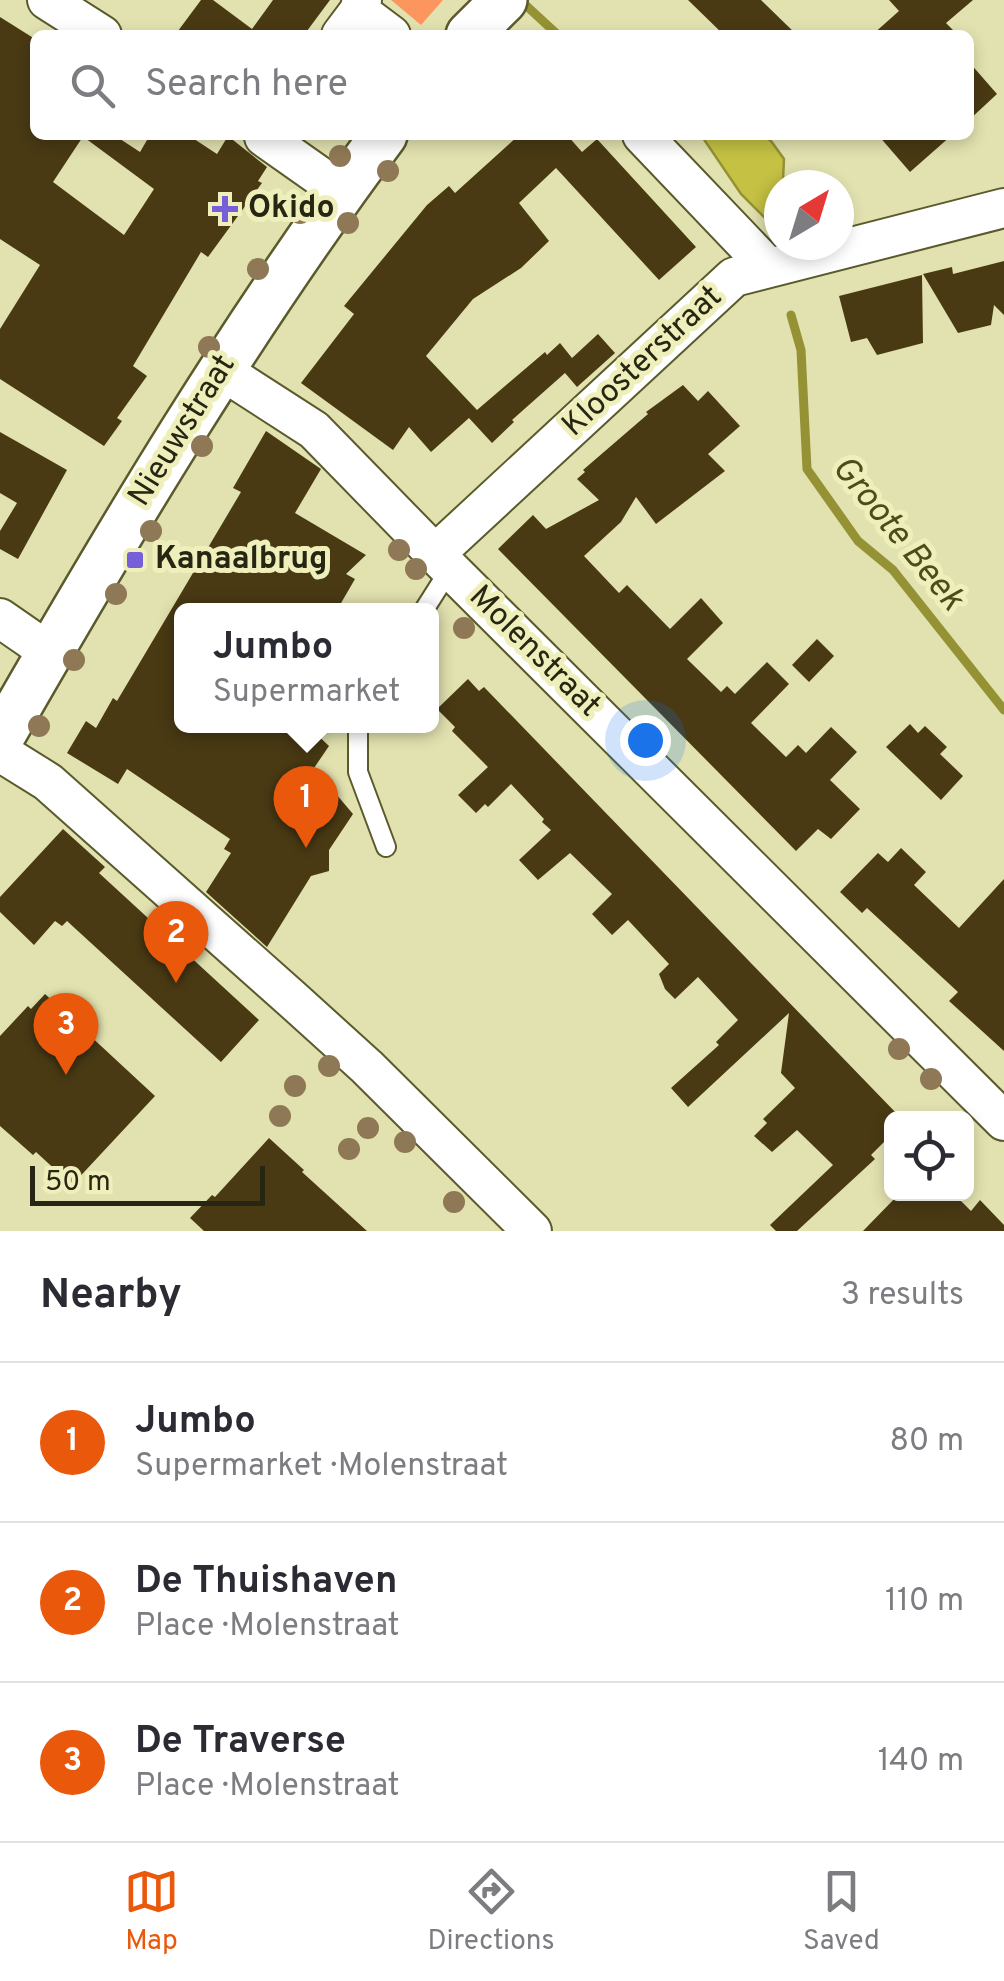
<!DOCTYPE html>
<html lang="en">
<head>
<meta charset="utf-8">
<style>
  :root { --surface:#fff; --page:#f7f7f7; --text:#2b2b33; --muted:#7c7c81; --line:#e1e1e2; --accent:#ea580c }
  body { margin:0; font-family:Overpass,sans-serif; background:var(--page); color:var(--text) }
  .controls { position:absolute; right:30px; bottom:30px; display:grid; overflow:hidden; border-radius:15px; box-shadow:0 5px 15px #0003 }
  .controls button { width:90px; height:90px; display:grid; place-items:center; padding:0; border:0; border-bottom:2px solid var(--line); background:var(--surface); color:var(--text); font:50px sans-serif }
  .compass { position:absolute; left:764px; top:170px; width:90px; height:90px; border-radius:50%; background:var(--surface); box-shadow:0 5px 15px #0003; rotate:38deg }
  .scale { position:absolute; left:30px; bottom:25px; width:235px; box-sizing:border-box; padding-left:10px; border:5px solid #262613; border-top:0; font-size:28px; line-height:35px; white-space:nowrap; color:#262613; -webkit-text-stroke:8px #efefbc; paint-order:stroke }
  .you { position:absolute; left:645px; top:740px; width:35px; height:35px; margin:-25px; border:8px solid #fff; border-radius:50%; background:#1a73e8; box-shadow:0 0 0 15px #1a73e833 }
  .badge { display:grid; place-items:center; width:65px; height:65px; border-radius:50%; background:var(--accent); color:#fff; font-size:32px; font-weight:700 }
  .pin { position:absolute; translate:-50% -82px; filter:drop-shadow(0 2px 5px #0008) }
  .pin::after { content:''; position:absolute; top:52px; width:35px; height:30px; background:inherit; clip-path:polygon(0 0,100% 0,50% 100%) }
  .popup { position:absolute; left:174px; top:603px; width:265px; height:130px; box-sizing:border-box; display:grid; place-content:center; border-radius:15px; background:var(--surface); filter:drop-shadow(0 2px 8px #0005); font-size:32px; white-space:nowrap; color:var(--muted) }
  .popup b { font-size:38px; color:var(--text) }
  .popup::after { content:''; position:absolute; left:50%; top:100%; margin-left:-20px; border:20px solid transparent; border-top-color:var(--surface) }
  .list { margin:0; padding:0; list-style:none }
  h2 { display:flex; justify-content:space-between; align-items:center; height:130px; margin:0; padding:0 40px; font-size:42px }
  h2 small { font-size:32px; font-weight:400; color:var(--muted) }
  .list li { display:grid; grid-template-columns:65px 1fr auto; gap:30px; align-items:center; box-sizing:border-box; height:160px; padding:0 40px; border-top:2px solid var(--line) }
  .list b { display:block; font-size:38px; white-space:nowrap }
  .list p { margin:0; font-size:32px; white-space:nowrap; color:var(--muted) }
  .list em { font-size:32px; font-style:normal; color:var(--muted) }
  .icon { flex:none; width:55px; height:55px; fill:none; stroke:currentColor; stroke-width:2; stroke-linecap:round; stroke-linejoin:round }
  .map { position:relative; flex:none; width:1004px; height:1231px; overflow:hidden }
  .search { position:absolute; background:var(--surface); box-shadow:0 5px 15px #0003; left:30px; right:30px; top:30px; height:110px; display:flex; align-items:center; gap:25px; box-sizing:border-box; padding:0 35px; border-radius:15px; color:var(--muted); font-size:38px }
  .sheet { height:610px; background:var(--surface) }
  nav { display:flex; justify-content:space-around; align-items:center; box-sizing:border-box; height:140px; border-top:2px solid var(--line); background:var(--surface); font-size:28px; color:var(--muted) }
  nav a { display:grid; justify-items:center; gap:5px }
  nav .on { color:var(--accent) }
  .map>svg:first-child { display:block }
  .green { fill:#fd965e }
  .water { fill:#c4c143; stroke:#959235; stroke-width:2.5 }
  .lines { fill:none; stroke-linecap:round; stroke-linejoin:round }
  .stream { stroke:#959235; stroke-width:9 }
  .building { fill:#493a14 }
  .service-casing { stroke:#5a5a2c; stroke-width:22 }
  .minor-casing { stroke:#5a5a2c; stroke-width:42 }
  .tertiary-casing { stroke:#5a5a2c; stroke-width:50 }
  .service { stroke:#fff; stroke-width:18 }
  .minor { stroke:#fff; stroke-width:38 }
  .tertiary { stroke:#fff; stroke-width:45 }
  .tree { fill:#8e7855 }
  .poi-dot { fill:#765fd9; stroke:#efefbc; stroke-width:4 }
  .labels { text-anchor:middle; dominant-baseline:central; stroke-width:10; stroke-linejoin:round; paint-order:stroke }
  .poi-label { font-size:32px; font-weight:bold; fill:#262613; stroke:#efefbc; text-anchor:start }
  .street-label { font-size:32px; fill:#262613; stroke:#efefbc }
  .water-label { font-size:35px; font-style:italic; fill:#4d4c1a; stroke:#efefbc }
</style>
</head>
<body>
<div class="map">
<svg width="1004" height="1231" viewBox="0 0 1004 1231">
  <rect width="100%" height="100%" fill="#e2e2b0"/>
  <path class="green" d="M391,0H443L421,25Z"/>
  <path class="water" d="M701,135H761L771,141L784,159L783,180L766,219L741,194Z"/>
  <g class="lines">
    <path class="stream" d="M520,0L558,35
      M791,315L801,350L807,469L858,541L893,570L1004,710"/>
  </g>
  <path class="building" d="M201,0H213L252,29L273,0H330L304,35H175Z
    M688,0H761L797,35H724Z
    M889,0H973L946,23L958,35H872L899,11Z
    M0,17L35,39V135H84L53,182L124,235L154,189L85,138L87,135H114L140,152L150,135H188L217,154L228,136L267,167L258,181L262,183L208,257L201,252L133,366L147,376L117,418L122,421L104,446L0,379V329L40,265L0,239Z
    M969,62L997,94L969,120Z
    M519,135H567L582,152L597,139L696,247L659,280L556,168L519,203L549,241L521,268L473,299L426,356L477,410L545,352L547,355L560,343L572,358L598,334L615,353L577,387L565,373L512,420L514,422L492,443L469,418L431,452L409,427L393,450L301,383L354,314L344,306L427,205L449,186L455,193Z
    M878,135H952L910,172Z
    M1004,261V315L994,305L991,325L958,333L923,274L952,267L953,274Z
    M922,275L923,343L877,355L867,338L851,342L839,296Z
    M683,385L698,401L708,391L740,426L708,454L725,471L656,524L636,497L621,522L584,556L619,593L627,585L670,629L701,598L723,623L687,659L721,692L727,686L735,694L767,662L789,684L751,723L786,757L798,745L806,753L831,727L857,752L830,780L860,809L831,839L818,829L796,851L498,549L533,515L546,529L599,500L577,479L585,472L583,470L648,414L646,412Z
    M266,431L321,469L295,513L366,555L346,574L355,579L337,610H181V726H308L329,746L314,768L353,814L329,850V871L311,876L267,947L206,892L231,853L224,849L230,839L127,769L118,784L67,753L86,721L96,728L113,698L117,701L241,492L233,488Z
    M0,432L67,470L18,559L0,549V531L17,503L0,493Z
    M817,639L834,656L809,682L792,665Z
    M468,679L479,691L484,687L899,1116L892,1118L885,1129L891,1135L871,1155L875,1159L797,1231H776L770,1225L833,1165L797,1130L772,1152L754,1136L767,1123L763,1119L795,1088L781,1073L789,1013L688,1107L671,1088L719,1045L716,1042L738,1020L698,977L675,999L665,989L659,974L669,964L628,920L612,935L592,914L612,894L570,853L538,880L519,860L551,830L542,822L544,819L511,784L488,807L485,804L476,813L458,795L488,767L452,731L455,727L437,709Z
    M910,724L918,733L925,726L947,747L940,754L963,776L941,800L886,747Z
    M63,829L105,867L99,873L259,1020L221,1062L67,921L62,926L55,921L34,945L0,912V897Z
    M901,848L926,872L914,885L959,928L1004,879V1051L949,1001L958,992L867,908L862,913L840,892L878,853L888,862Z
    M45,994L155,1096L72,1185L36,1152L33,1155L0,1126V1036L28,1006L31,1009Z
    M269,1138L304,1170L302,1172L367,1231H204L190,1218L212,1195L215,1197Z
    M899,1194H954L971,1211L980,1200L1004,1225V1231H863Z"/>
  <g class="lines">
    <g class="service-casing">
      <path id="service" d="M424,610L450,569
        M358,726V772L386,847"/>
    </g>
    <g class="minor-casing">
      <path id="minor" d="M47,0L102,35
        M359,11L391,35
        M341,35L359,11L362,0
        M642,135L768,267
        M264,137L342,192
        M221,370L314,430L435,554L1004,1121
        M435,554L734,277L1004,208
        M0,618L49,652
        M0,752L48,782L293,1000L367,1067L532,1231"/>
    </g>
    <g class="tertiary-casing">
      <path id="tertiary" d="M469,35L504,0
        M0,739C119,531 241,327 384,135"/>
    </g>
    <use href="#service" class="service"/>
    <use href="#minor" class="minor"/>
    <use href="#tertiary" class="tertiary"/>
  </g>
  <g class="tree">
    <circle cx="340" cy="156" r="11"/>
    <circle cx="388" cy="171" r="11"/>
    <circle cx="300" cy="213" r="11"/>
    <circle cx="348" cy="223" r="11"/>
    <circle cx="258" cy="269" r="11"/>
    <circle cx="209" cy="347" r="11"/>
    <circle cx="202" cy="446" r="11"/>
    <circle cx="151" cy="531" r="11"/>
    <circle cx="399" cy="550" r="11"/>
    <circle cx="416" cy="569" r="11"/>
    <circle cx="116" cy="594" r="11"/>
    <circle cx="464" cy="628" r="11"/>
    <circle cx="74" cy="660" r="11"/>
    <circle cx="39" cy="726" r="11"/>
    <circle cx="899" cy="1049" r="11"/>
    <circle cx="329" cy="1066" r="11"/>
    <circle cx="931" cy="1079" r="11"/>
    <circle cx="295" cy="1086" r="11"/>
    <circle cx="280" cy="1116" r="11"/>
    <circle cx="368" cy="1128" r="11"/>
    <circle cx="405" cy="1142" r="11"/>
    <circle cx="349" cy="1149" r="11"/>
    <circle cx="454" cy="1202" r="11"/>
  </g>
  <g class="poi-dot">
    <path d="M220 194h10v10h10v10h-10v10h-10v-10h-10v-10h10z"/>
    <rect x="125" y="550" width="20" height="20" rx="5"/>
  </g>
  <g class="labels">
    <g class="poi-label">
      <text x="248" y="209">Okido</text>
      <text x="155" y="560">Kanaalbrug</text>
    </g>
    <g class="street-label">
      <text transform="translate(643 362) rotate(-43)">Kloosterstraat</text>
      <text transform="translate(183 431) rotate(-58)">Nieuwstraat</text>
      <text transform="translate(534 652) rotate(45)">Molenstraat</text>
    </g>
    <g class="water-label">
      <text transform="translate(897 534) rotate(51)">Groote Beek</text>
    </g>
  </g>
</svg>
<div class="controls">
<button><svg class="icon" aria-label="locate" viewBox="0 0 24 24"><circle cx="12" cy="12" r="6"/><path d="M12 2v4M12 18v4M2 12h4M18 12h4"/></svg></button>
</div>
<svg class="compass" viewBox="-18 -18 36 36"><path d="M0-13l5 13h-10z" fill="#e53935"/><path d="M0 13l5-13h-10z" fill="#7c7c81"/></svg>
<div class="scale">50 m</div>
<div class="you"></div>
<div class="pin badge" style="left:306px;top:848px">1</div>
<div class="popup"><b>Jumbo</b>Supermarket</div>
<div class="pin badge" style="left:176px;top:983px">2</div>
<div class="pin badge" style="left:66px;top:1075px">3</div>
<div class="search"><svg class="icon" aria-label="search" viewBox="0 0 24 24"><circle cx="10" cy="10" r="6"/><path d="M15 15l6 6"/></svg>Search here</div>
</div>
<section class="sheet">
<h2>Nearby<small>3 results</small></h2>
<ul class="list">
<li><span class="badge">1</span><div><b>Jumbo</b><p>Supermarket · Molenstraat</p></div><em>80 m</em></li>
<li><span class="badge">2</span><div><b>De Thuishaven</b><p>Place · Molenstraat</p></div><em>110 m</em></li>
<li><span class="badge">3</span><div><b>De Traverse</b><p>Place · Molenstraat</p></div><em>140 m</em></li>
</ul>
</section>
<nav>
<a class="on"><svg class="icon" aria-label="map" viewBox="0 0 24 24"><path d="M3 6l6-2 6 2 6-2v14l-6 2-6-2-6 2zM9 4v14M15 6v14"/></svg>Map</a>
<a><svg class="icon" aria-label="directions" viewBox="0 0 24 24"><path d="M12 3l9 9-9 9-9-9zM9 14v-3h6M13 9l2 2-2 2"/></svg>Directions</a>
<a><svg class="icon" aria-label="saved" viewBox="0 0 24 24"><path d="M7 4h10v16l-5-4-5 4z"/></svg>Saved</a>
</nav>
</body>
</html>
